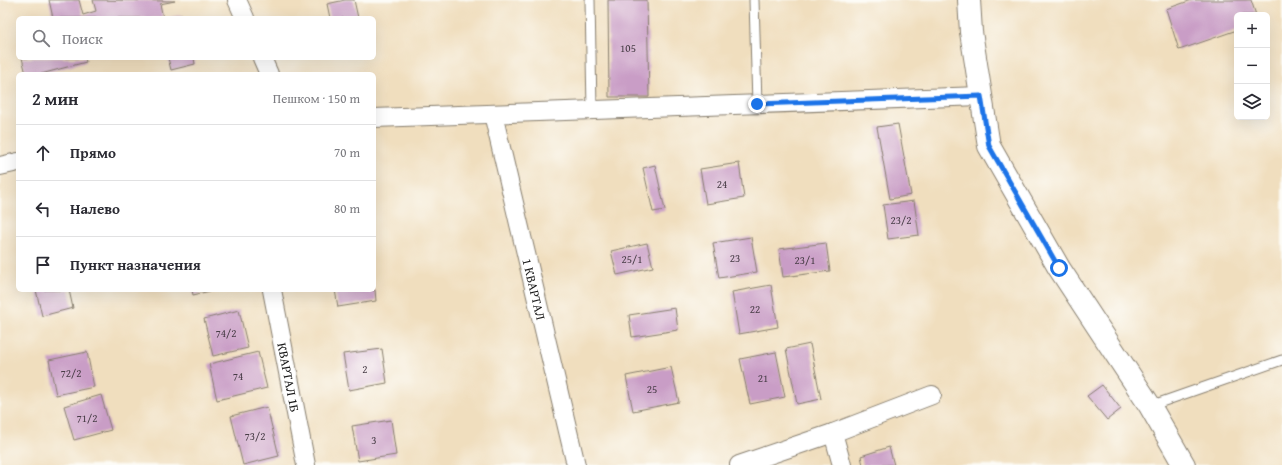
<!DOCTYPE html>
<html lang="ru">
<head>
<meta charset="utf-8">
<style>
  :root { --surface:#fff; --page:#f2f2f3; --text:#2b2b33; --muted:#7c7c81; --line:#e1e1e2 }
  body { margin:0; font-family:"Gentium Book Plus",serif; background:var(--page); color:var(--text) }
  .controls { position:absolute; right:12px; top:12px; display:grid; overflow:hidden; border-radius:6px; box-shadow:0 4px 16px #0002 }
  .controls button { width:36px; height:36px; display:grid; place-items:center; padding:0; border:0; border-bottom:1px solid var(--line); background:var(--surface); color:var(--text); font:20px sans-serif }
  .stop { position:absolute; width:12px; height:12px; margin:-9px; border:3px solid #1a73e8; border-radius:50%; background:#fff }
  .stop.end { background:#1a73e8; border-color:#fff; box-shadow:0 1px 4px #0008 }
  .list { margin:0; padding:0; list-style:none }
  h2 { display:flex; justify-content:space-between; align-items:center; height:52px; margin:0; padding:0 16px; font-size:17px }
  h2 small { font-size:13px; font-weight:400; color:var(--muted) }
  .list li { display:grid; grid-template-columns:26px 1fr auto; gap:12px; align-items:center; box-sizing:border-box; height:56px; padding:0 16px; border-top:1px solid var(--line) }
  .list b { display:block; font-size:15px; white-space:nowrap }
  .list em { font-size:13px; font-style:normal; color:var(--muted) }
  .icon { flex:none; width:22px; height:22px; fill:none; stroke:currentColor; stroke-width:2; stroke-linecap:round; stroke-linejoin:round }
  .map { position:relative; flex:none; width:1282px; height:465px; overflow:hidden }
  .search { position:absolute; background:var(--surface); box-shadow:0 4px 16px #0002; left:16px; top:16px; width:360px; height:44px; display:flex; align-items:center; gap:10px; box-sizing:border-box; padding:0 14px; border-radius:6px; color:var(--muted); font-size:15px }
  .panel { position:absolute; background:var(--surface); box-shadow:0 4px 16px #0002; left:16px; top:72px; width:360px; height:220px; border-radius:6px }
  .map>svg:first-child { display:block }
  .building { fill:#c99dc6 }
  .lines { fill:none; stroke-linecap:round; stroke-linejoin:round }
  .service-casing { stroke:#867d6d; stroke-width:11 }
  .minor-casing { stroke:#867d6d; stroke-width:20 }
  .tertiary-casing { stroke:#867d6d; stroke-width:24 }
  .service { stroke:#fff; stroke-width:9 }
  .minor { stroke:#fff; stroke-width:18 }
  .tertiary { stroke:#fff; stroke-width:22 }
  .route { stroke:#1a73e8; stroke-width:5 }
  .labels { text-anchor:middle; dominant-baseline:central; stroke-width:3.5; stroke-linejoin:round; paint-order:stroke }
  .number-label { font-size:11px; fill:#473c46 }
  .street-label { font-size:13px; fill:#1c1c1c; stroke:#fdfcf7 }
</style>
</head>
<body>
<div class="map">
<svg width="1282" height="465" viewBox="0 0 1282 465">
  <rect width="100%" height="100%" fill="#fdfcf7"/>
  <filter id="ink" filterUnits="userSpaceOnUse"><feTurbulence type="fractalNoise" baseFrequency=".025" numOctaves="2"/><feDisplacementMap in="SourceGraphic" scale="8" xChannelSelector="R" yChannelSelector="G"/><feConvolveMatrix kernelMatrix="1 2 1 2 8 2 1 2 1" color-interpolation-filters="sRGB"/></filter>
  <filter id="wash" filterUnits="userSpaceOnUse"><feTurbulence type="fractalNoise" baseFrequency=".012" numOctaves="4" result="noise"/><feDisplacementMap in="SourceGraphic" scale="16" xChannelSelector="R" yChannelSelector="G"/><feGaussianBlur stdDeviation="0.9" result="paint"/><feColorMatrix in="noise" values="0 0 0 0 0 0 0 0 0 0 0 0 0 0 0 0 0 1.4 0 .05"/><feComposite in="paint" operator="in"/></filter>
  <g filter="url(#wash)">
    <rect width="100%" height="100%" fill="#f0debe"/>
    <g id="blocks">
      <path class="building" d="M49,0H79L83,15L96,11L93,0L175,1L160,4L163,18H53Z
        M345,0H354L358,18H330L327,4Z
        M608,0H647L649,97H609Z
        M1192,0H1251L1256,15H1237V30L1179,50L1166,9Z
        M182,15L183,18H171V17Z
        M22,58H85L86,62L41,74H26Z
        M168,58H194L195,64L171,70Z
        M898,124L911,195L890,199L877,127Z
        M739,163L744,198L706,204L700,169Z
        M655,165L665,210L653,212L643,168Z
        M914,201L919,235L888,239L883,205Z
        M751,237L757,272L719,278L713,243Z
        M647,243L653,267L617,275L611,251Z
        M826,243L830,271L783,277L779,249Z
        M771,285L778,327L739,334L732,292Z
        M36,290H69L73,308L42,316Z
        M192,290H210V291L193,295Z
        M335,290H375L376,301L338,307Z
        M675,308L678,330L632,337L629,315Z
        M239,310L248,348L213,356L204,319Z
        M810,344L821,399L797,404L786,349Z
        M382,349L387,383L349,390L343,354Z
        M87,352L94,387L56,395L49,360Z
        M258,352L267,388L217,400L209,364Z
        M776,352L785,397L750,404L740,359Z
        M671,367L679,402L633,411L626,376Z
        M1102,385L1121,409L1107,420L1087,396Z
        M101,395L111,430L74,440L64,406Z
        M267,407L279,456L243,465L231,416Z
        M391,420L396,455L358,461L352,426Z
        M889,447L894,465H863L861,456Z"/>
    </g>
  </g>
  <g filter="url(#ink)">
    <use href="#blocks" fill-opacity="0" stroke="#867d6d" stroke-width="1"/>
    <g class="lines">
      <g class="service-casing">
        <path id="service" d="M590,0L592,110
          M754,0L757,104
          M1150,406L1282,360"/>
      </g>
      <g class="minor-casing">
        <g id="minor">
          <path d="M237,0L245,18"/>
          <path d="M262,58L269,74"/>
          <path id="s1" d="M493,114L576,465"/>
          <path d="M374,118L981,96"/>
          <path d="M0,166L18,162"/>
          <path id="s2" d="M272,290L306,465"/>
          <path d="M833,433L842,465"/>
          <path d="M739,465L833,433L932,395"/>
        </g>
      </g>
      <g class="tertiary-casing">
        <path id="tertiary" d="M969,0L971,32L989,146L1059,268L1150,406L1184,465"/>
      </g>
      <use href="#service" class="service"/>
      <use href="#minor" class="minor"/>
      <use href="#tertiary" class="tertiary"/>
    </g>
  </g>
  <g class="lines" filter="url(#ink)">
    <path class="route" d="M757,104L981,96L989,146L1059,268"/>
  </g>
  <g class="labels">
    <g class="number-label">
      <text x="628" y="48">105</text>
      <text x="722" y="184">24</text>
      <text x="901" y="220">23/2</text>
      <text x="735" y="258">23</text>
      <text x="632" y="259">25/1</text>
      <text x="805" y="260">23/1</text>
      <text x="755" y="309">22</text>
      <text x="226" y="333">74/2</text>
      <text x="365" y="369">2</text>
      <text x="71" y="373">72/2</text>
      <text x="238" y="376">74</text>
      <text x="763" y="378">21</text>
      <text x="652" y="389">25</text>
      <text x="87" y="418">71/2</text>
      <text x="255" y="436">73/2</text>
      <text x="374" y="440">3</text>
    </g>
    <g class="street-label">
      <text stroke="none"><textPath href="#s1" startOffset="180">1 КВАРТАЛ</textPath></text>
      <text stroke="none"><textPath href="#s2" startOffset="89">КВАРТАЛ 1Б</textPath></text>
    </g>
  </g>
</svg>
<div class="controls">
<button>+</button>
<button>−</button>
<button><svg class="icon" aria-label="layers" viewBox="0 0 24 24"><path d="M12 4l9 5-9 5-9-5zM3 14l9 5 9-5"/></svg></button>
</div>
<div class="stop" style="left:1059px;top:268px"></div>
<div class="stop end" style="left:757px;top:104px"></div>
<div class="search"><svg class="icon" aria-label="search" viewBox="0 0 24 24"><circle cx="10" cy="10" r="6"/><path d="M15 15l6 6"/></svg>Поиск</div>
<section class="panel">
<h2>2 мин<small>Пешком · 150 m</small></h2>
<ul class="list">
<li><svg class="icon" aria-label="ahead" viewBox="0 0 24 24"><path d="M12 20V5M6 11l6-6 6 6"/></svg><div><b>Прямо</b></div><em>70 m</em></li>
<li><svg class="icon" aria-label="left" viewBox="0 0 24 24"><path d="M17 20v-9H6M10 6l-5 5 5 5"/></svg><div><b>Налево</b></div><em>80 m</em></li>
<li><svg class="icon" aria-label="arrive" viewBox="0 0 24 24"><path d="M6 21V4h12l-3 4 3 4H6"/></svg><div><b>Пункт назначения</b></div></li>
</ul>
</section>
</div>
</body>
</html>
